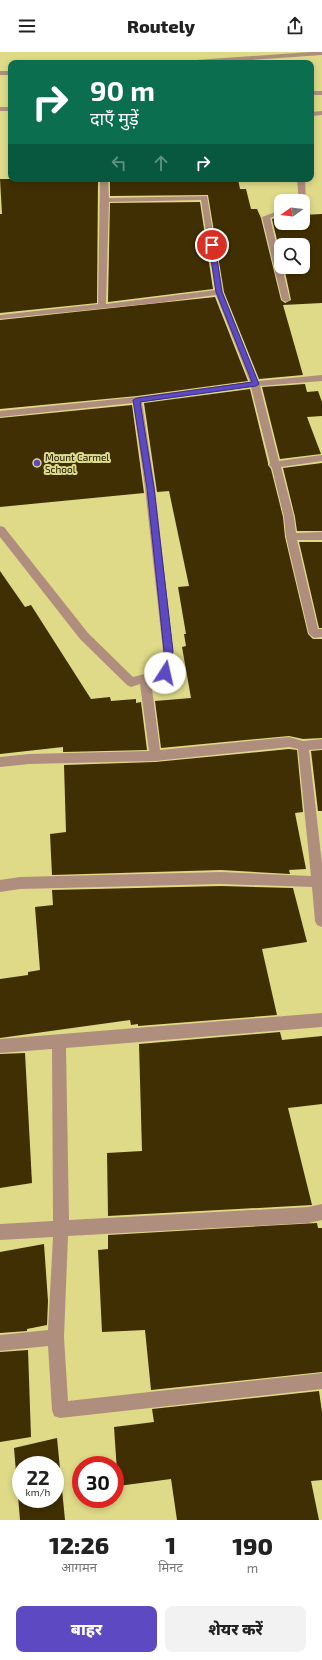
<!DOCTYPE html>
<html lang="hi">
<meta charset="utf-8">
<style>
:root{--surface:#fff;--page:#f2f2f2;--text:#222;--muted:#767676;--accent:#5d49c1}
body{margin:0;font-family:"Exo 2","Noto Sans Devanagari",sans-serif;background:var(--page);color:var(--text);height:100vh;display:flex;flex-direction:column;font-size:15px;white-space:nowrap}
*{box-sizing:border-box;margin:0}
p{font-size:13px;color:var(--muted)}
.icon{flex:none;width:22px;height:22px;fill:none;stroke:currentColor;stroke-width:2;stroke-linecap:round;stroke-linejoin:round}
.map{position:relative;height:1468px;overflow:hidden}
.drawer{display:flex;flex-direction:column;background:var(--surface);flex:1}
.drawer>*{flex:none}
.hud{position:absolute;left:8px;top:8px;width:306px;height:122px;border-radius:8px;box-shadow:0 2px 6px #0003;background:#0b6e4f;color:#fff;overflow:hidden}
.needle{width:26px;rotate:256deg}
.tools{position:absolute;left:274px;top:142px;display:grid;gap:8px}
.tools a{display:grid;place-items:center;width:36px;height:36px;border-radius:8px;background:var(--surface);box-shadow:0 2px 6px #0003;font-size:20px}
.speed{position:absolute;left:12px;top:1404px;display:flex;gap:8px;font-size:20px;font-weight:700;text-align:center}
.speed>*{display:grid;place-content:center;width:52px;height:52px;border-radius:50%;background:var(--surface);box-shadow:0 2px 6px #0003;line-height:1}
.speed small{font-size:10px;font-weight:400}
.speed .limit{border:6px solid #d22;background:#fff;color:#111}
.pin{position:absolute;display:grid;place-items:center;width:34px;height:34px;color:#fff;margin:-17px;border:2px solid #fff;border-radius:50%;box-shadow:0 1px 4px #0007}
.me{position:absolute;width:44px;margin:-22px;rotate:10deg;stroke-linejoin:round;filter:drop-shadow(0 0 3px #0008)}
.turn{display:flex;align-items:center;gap:14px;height:84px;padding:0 16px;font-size:18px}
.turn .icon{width:52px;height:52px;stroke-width:2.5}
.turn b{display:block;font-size:28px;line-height:34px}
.lanes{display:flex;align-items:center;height:38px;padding:0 16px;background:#0003;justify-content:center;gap:20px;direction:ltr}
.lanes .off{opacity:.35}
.eta{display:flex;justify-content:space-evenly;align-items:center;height:68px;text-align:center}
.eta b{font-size:24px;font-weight:800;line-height:28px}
.action{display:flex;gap:8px;margin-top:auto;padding:8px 16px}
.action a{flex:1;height:46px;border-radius:8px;background:var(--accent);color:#fff;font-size:16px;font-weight:800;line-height:46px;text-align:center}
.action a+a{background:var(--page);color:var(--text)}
header{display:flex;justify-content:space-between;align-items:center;height:52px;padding:0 16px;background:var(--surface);font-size:18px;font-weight:800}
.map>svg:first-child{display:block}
</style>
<header><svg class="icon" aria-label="menu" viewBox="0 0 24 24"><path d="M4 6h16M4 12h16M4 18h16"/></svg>Routely<svg class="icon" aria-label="share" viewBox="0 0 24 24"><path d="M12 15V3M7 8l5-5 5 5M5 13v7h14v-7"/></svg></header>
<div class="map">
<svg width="322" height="1468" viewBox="0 0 322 1468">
<rect width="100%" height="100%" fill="#dfda88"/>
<g fill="#402f03" fill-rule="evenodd">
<polygon points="0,127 44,127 44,129 98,127 97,251 0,261 0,162 2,162"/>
<polygon points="110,127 238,127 240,137 246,137 251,157 257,157 261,166 281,248 285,251 291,248 284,215 303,215 303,193 281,193 281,205 272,167 281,165 281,171 303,171 303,163 322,162 322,251 283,253 303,323 259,327 224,240 208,143 110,144"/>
<polygon points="200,150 213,237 108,250 110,151"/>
<polygon points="215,245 248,329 137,344 0,357 0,268"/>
<polygon points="305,332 307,340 318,339 322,350 322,364 307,365 321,402 280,407 262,335"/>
<polygon points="250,337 268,411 268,413 271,417 283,465 285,485 308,582 313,587 322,587 322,686 303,687 289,684 161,696 155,649 191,646 182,595 186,594 184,582 186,582 178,535 189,534 169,439 157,440 144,351"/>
<polygon points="132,353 144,441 0,455 0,366"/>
<polygon points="322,411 322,479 297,479 295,465 283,416"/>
<polygon points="299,490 322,490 322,576 319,576"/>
<polygon points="0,519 25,555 31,553 91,647 110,645 111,649 136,647 136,651 141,650 147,698 63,700 63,695 0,702"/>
<polygon points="289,697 297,698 303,760 295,761 306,817 289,818 290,822 221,818 52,823 50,782 66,780 64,713 155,710"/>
<polygon points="322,698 322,759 318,759 311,699"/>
<polygon points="221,834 293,836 307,890 262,897 277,963 138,974 138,972 131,973 130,968 0,986 0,927 28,923 28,920 40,918 35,855 53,853 52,838"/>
<polygon points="280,980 282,988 322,984 322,1052 288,1056 312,1153 108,1164 107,1101 142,1099 139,992"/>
<polygon points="25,1001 32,1131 0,1136 0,1002"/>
<polygon points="317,1171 318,1176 322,1176 322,1320 151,1338 145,1278 102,1280 98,1198 108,1197 108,1183"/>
<polygon points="44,1192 48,1249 47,1273 27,1277 27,1279 0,1281 0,1200"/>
<polygon points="28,1298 31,1385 0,1390 0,1300"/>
<polygon points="319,1339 322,1360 322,1428 311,1429 319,1468 177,1468 171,1427 118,1434 114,1375 154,1370 152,1357"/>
<path d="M57 1386 65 1468H20L14 1396ZM21 1413H55V1447H21Z"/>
</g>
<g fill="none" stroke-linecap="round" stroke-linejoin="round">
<g fill="#b08e7e" fill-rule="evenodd">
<polygon points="310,0 322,0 322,3 208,11 179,11 182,9"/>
<rect x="0" y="19" width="11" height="4"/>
<rect x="311" y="39" width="11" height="4"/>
<rect x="0" y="55" width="11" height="4"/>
<polygon points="322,59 322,63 311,64 311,60"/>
<path d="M100 127H108L109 146 207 144 223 240 258 329 322 323V329L260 334 279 409 322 403V409L281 415 294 465 296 481 322 480V488H297L318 577H322V585L314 586 309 582 286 485 284 465 272 416 269 413 270 411 251 335 142 350 155 436 173 599 169 624 151 629 160 698 289 685 303 689 322 687V697L309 698 322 811V875L317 873 315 869 312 835 221 832 20 837 0 840V828L20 825 221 820 311 824 298 697 289 695 155 709 29 712 0 715V705L29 702 149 699 140 632 131 635 127 633 80 587 0 485V474L4 475 88 581 133 625 160 618 163 599 145 436 133 351 0 365V359L137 345 250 330 216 243 156 251 0 267V263L98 252ZM201 148 215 238 106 252 109 150Z"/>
<polygon points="297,127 305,127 306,151 299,149"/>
<polygon points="281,158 281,162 270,166 290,248 286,250 282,248 262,165"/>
<polygon points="322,961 322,975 66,996 69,1168 308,1155 322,1152 322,1168 308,1171 68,1184 64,1285 68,1349 322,1321 322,1337 60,1366 54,1364 52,1358 48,1294 0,1299 0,1283 48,1278 53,1185 0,1188 0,1172 53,1169 52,997 0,1001 0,987"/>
</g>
</g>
<polygon fill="#5d49c1" stroke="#3c2f7d" points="212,191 215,193 222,240 259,332 256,334 140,350 154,436 173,599 169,621 165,624 160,621 164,599 147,436 133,348 137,346 252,330 216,240 209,193"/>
<circle fill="#5d49c1" stroke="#dfda88" stroke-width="1.5" cx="37" cy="411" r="4"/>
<g text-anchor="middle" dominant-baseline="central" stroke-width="4" stroke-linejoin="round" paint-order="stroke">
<g font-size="10" fill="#121000" stroke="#dfda88" text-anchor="start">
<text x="45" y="405">Mount Carmel<tspan x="45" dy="12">School</tspan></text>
</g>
</g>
</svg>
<div class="tools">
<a><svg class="needle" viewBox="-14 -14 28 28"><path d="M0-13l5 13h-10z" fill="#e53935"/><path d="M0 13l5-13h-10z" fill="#767676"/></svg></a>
<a><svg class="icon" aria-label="search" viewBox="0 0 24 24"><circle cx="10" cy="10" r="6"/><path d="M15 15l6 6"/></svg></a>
</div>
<div class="speed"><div>22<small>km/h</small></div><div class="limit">30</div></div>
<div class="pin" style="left:212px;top:193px;background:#d93025"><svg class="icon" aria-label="arrive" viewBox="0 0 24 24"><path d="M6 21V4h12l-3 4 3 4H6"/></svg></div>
<svg class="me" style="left:165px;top:621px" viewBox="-20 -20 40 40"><circle r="19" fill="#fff"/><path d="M0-13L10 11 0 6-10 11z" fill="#5d49c1"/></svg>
<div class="hud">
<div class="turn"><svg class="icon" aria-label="right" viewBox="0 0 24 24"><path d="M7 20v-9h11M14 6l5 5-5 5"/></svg><div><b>90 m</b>दाएँ मुड़ें</div></div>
<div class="lanes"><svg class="icon off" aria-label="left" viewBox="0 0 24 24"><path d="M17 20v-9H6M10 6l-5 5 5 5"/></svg><svg class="icon off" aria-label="ahead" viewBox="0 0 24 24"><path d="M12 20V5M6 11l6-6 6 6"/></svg><svg class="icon" aria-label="right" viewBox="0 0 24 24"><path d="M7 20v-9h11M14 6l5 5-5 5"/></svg></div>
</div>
</div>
<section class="drawer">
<div class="eta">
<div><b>12:26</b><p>आगमन</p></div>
<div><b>1</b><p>मिनट</p></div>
<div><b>190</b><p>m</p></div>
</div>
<div class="action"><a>बाहर</a><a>शेयर करें</a></div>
</section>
